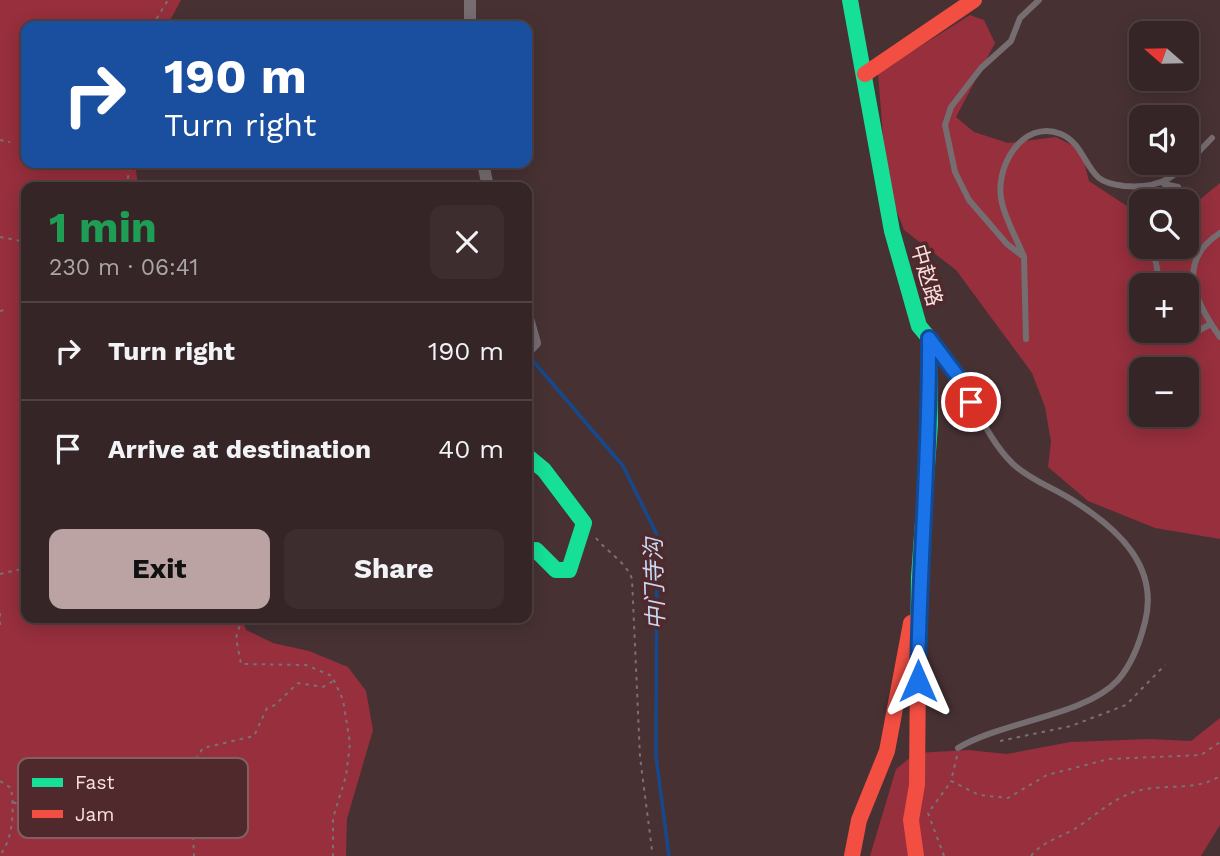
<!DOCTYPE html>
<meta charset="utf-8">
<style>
:root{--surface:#352526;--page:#3d2d2e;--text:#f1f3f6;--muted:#aaa5a7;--line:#4f4243;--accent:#bba3a3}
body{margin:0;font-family:"Work Sans","Noto Sans SC",sans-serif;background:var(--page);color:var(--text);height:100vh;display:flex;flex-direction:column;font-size:26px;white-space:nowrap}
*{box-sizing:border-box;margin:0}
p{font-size:23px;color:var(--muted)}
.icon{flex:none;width:38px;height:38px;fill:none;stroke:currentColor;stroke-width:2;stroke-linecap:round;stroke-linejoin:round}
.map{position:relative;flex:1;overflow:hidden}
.sheet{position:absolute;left:21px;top:182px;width:511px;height:441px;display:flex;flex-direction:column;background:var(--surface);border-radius:14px;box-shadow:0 4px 18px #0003,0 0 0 2px var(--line)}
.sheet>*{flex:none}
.guide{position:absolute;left:21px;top:21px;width:511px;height:147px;border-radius:14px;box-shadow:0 4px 18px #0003,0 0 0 2px var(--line);background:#1a4fa0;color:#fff;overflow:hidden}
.needle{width:46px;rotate:290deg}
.buttons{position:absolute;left:1129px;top:21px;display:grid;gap:14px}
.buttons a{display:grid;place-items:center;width:70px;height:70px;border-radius:14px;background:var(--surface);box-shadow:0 4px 18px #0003,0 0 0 2px var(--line);font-size:35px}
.pin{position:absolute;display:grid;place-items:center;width:60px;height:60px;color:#fff;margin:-30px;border:4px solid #fff;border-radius:50%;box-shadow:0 2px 7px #0007}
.me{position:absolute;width:77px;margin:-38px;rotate:0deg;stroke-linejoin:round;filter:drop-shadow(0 0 5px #0008)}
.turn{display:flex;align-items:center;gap:24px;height:147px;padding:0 28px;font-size:32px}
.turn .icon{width:91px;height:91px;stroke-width:2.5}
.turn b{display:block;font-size:49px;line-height:60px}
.round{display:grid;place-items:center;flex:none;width:74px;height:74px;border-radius:14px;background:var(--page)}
.headline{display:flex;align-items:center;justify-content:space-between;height:119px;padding:0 28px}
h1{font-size:42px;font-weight:700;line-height:52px;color:#1e9e55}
.button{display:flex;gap:14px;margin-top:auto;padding:14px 28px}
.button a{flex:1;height:80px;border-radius:14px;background:var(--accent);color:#111;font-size:28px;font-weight:700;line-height:80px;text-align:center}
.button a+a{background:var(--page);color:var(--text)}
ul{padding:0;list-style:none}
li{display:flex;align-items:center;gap:21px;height:98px;padding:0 28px;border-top:2px solid var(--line)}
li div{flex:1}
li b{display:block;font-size:26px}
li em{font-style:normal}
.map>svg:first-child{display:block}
</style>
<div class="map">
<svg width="1220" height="856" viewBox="0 0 1220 856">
<rect width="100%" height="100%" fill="#473133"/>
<g fill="#972f3d" fill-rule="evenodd">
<polygon points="0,0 181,0 167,26 26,26 26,163 139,163 136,170 138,187 26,187 26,618 242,618 246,630 273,643 309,651 348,667 366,691 373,730 347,819 346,856 0,856"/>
<path d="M970 15 984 20 995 43 956 117 974 132 1008 143 1056 137 1081 150 1089 181 1133 210 1141 212V247H1186L1187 210 1220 183V539L1155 528 1088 501 1048 467 1051 442 1045 407 1032 373 956 270 904 230 887 186 878 73ZM1141 285H1186V331H1141ZM1141 369H1186V415H1141Z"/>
<polygon points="1220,718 1220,825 1201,856 870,856 896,769 916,753 968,750 1007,754 1070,742 1149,739 1191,741"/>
</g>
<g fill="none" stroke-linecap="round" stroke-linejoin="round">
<polyline stroke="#16498b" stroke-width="3.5" points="527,354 623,466 657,535 656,756 669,856"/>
<g stroke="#797174" stroke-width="2" stroke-dasharray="3.5 5" stroke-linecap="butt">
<polyline points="152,26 168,0"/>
<polyline points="0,140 10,142"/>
<polyline points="126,187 131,163"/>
<polyline points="0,237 26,242"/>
<polyline points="0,311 8,309"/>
<path d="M596 538C606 551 627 563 632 579L640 757 652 850"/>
<polyline points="0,574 26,568"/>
<polyline points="0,613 0,628"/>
<polyline points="242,618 236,638 241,664 306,665 332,676 343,700 350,743 346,776 333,818 333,856"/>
<polyline points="1000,741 1071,726 1126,705 1165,665"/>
<polyline points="957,756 951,781 979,795 1008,798 1047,775 1109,759 1201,755 1220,742"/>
<polyline points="181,766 193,763 203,748 254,736 267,708 275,705 298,683 323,687 333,681"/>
<path d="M0 781 11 788C14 809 14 837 0 855"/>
<path d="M13 802C40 814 47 819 70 798L74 807 83 799H93L107 811 109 784 122 787 131 772 136 784 156 765 178 759 191 795 194 856"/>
<polyline points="944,856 928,813 950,783"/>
<path d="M1031 856C1043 841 1060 838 1076 828 1098 814 1115 796 1141 790 1167 784 1197 791 1220 776"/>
</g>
<g stroke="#766d71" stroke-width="6">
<path d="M1039 0 1020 18 1011 41 981 68 951 107 945 125 955 172 969 200 1007 244 1024 257C1017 239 1006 221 1002 203 993 169 1022 118 1061 134 1082 143 1085 167 1099 178 1105 183 1116 185 1124 186 1171 190 1181 169 1212 138"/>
<polyline points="1164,184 1178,187 1173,201"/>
<path d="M1220 233C1175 262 1195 302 1220 337"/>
<polyline points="1153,247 1160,285"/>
<polyline points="1024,257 1026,339"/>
<polyline points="1176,331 1180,335 1192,334 1211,324"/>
<path d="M934 345C943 356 952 367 960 379 977 408 989 441 1013 464 1033 482 1055 488 1077 503 1119 530 1159 567 1145 622 1140 642 1132 664 1118 680 1085 716 1003 721 958 748"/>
</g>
<g stroke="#766d71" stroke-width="12">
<polyline points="470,0 470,26"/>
<polyline points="483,163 488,187"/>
<polyline points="527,315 535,343 527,351"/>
</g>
<g stroke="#16e098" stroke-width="16">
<polyline points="850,0 892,231 919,326 929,338 930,424 919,577 918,662"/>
<polyline points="527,456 544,470 584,523 569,570 556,570 536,550"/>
</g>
<g stroke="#f24e42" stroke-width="16">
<polyline points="865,74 974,0"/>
<polyline points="852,856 859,820 887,751 911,623"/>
<polyline points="916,856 911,820 917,785 918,662"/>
</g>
</g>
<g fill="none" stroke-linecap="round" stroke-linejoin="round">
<g stroke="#114b97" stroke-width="18">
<path id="route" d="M918 681C919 566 930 453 929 338L959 378 971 402"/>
</g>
<use href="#route" stroke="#1a73e8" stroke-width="12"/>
</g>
<g text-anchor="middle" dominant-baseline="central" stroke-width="7" stroke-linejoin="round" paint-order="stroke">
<g font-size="21" fill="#fae0e0" stroke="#4f292b">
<text transform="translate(927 275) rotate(74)">中赵路</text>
</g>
<g font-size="23" font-style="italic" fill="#c7d9f2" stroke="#4f292b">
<text transform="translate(655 584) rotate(-92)">中门寺沟</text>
</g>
</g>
<rect x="18" y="758" width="230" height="80" rx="10" fill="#4f292b" stroke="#826061" stroke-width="2"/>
<rect x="32" y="778" width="31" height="9" fill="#16e098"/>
<rect x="32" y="810" width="31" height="8" fill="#f24e42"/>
<g font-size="19" fill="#fae0e0">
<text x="75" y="789">Fast</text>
<text x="75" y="821">Jam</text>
</g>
</svg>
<div class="buttons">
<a><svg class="needle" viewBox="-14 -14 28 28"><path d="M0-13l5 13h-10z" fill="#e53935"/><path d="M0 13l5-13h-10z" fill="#aaa5a7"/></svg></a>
<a><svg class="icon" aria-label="sound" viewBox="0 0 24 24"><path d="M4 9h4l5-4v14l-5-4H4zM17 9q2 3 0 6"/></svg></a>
<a><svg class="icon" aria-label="search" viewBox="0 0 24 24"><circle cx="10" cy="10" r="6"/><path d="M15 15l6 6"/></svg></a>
<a>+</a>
<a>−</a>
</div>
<div class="pin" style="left:971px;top:402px;background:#d93025"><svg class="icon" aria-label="arrive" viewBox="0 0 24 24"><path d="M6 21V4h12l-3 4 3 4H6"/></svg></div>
<svg class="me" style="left:918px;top:681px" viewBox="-20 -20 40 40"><path d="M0-17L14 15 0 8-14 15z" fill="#1a73e8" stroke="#fff" stroke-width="4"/></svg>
<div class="guide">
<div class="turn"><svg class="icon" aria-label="right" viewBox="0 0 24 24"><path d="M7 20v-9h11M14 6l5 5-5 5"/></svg><div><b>190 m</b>Turn right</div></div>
</div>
<section class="sheet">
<div class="headline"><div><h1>1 min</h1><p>230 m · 06:41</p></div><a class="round"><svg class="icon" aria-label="close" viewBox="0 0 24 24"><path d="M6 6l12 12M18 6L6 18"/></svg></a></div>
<ul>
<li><svg class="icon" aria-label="right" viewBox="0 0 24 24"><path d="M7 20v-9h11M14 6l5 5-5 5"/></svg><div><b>Turn right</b></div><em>190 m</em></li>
<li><svg class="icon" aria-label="arrive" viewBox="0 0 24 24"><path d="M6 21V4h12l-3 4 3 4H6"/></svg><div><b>Arrive at destination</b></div><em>40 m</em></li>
</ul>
<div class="button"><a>Exit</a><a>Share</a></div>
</section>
</div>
